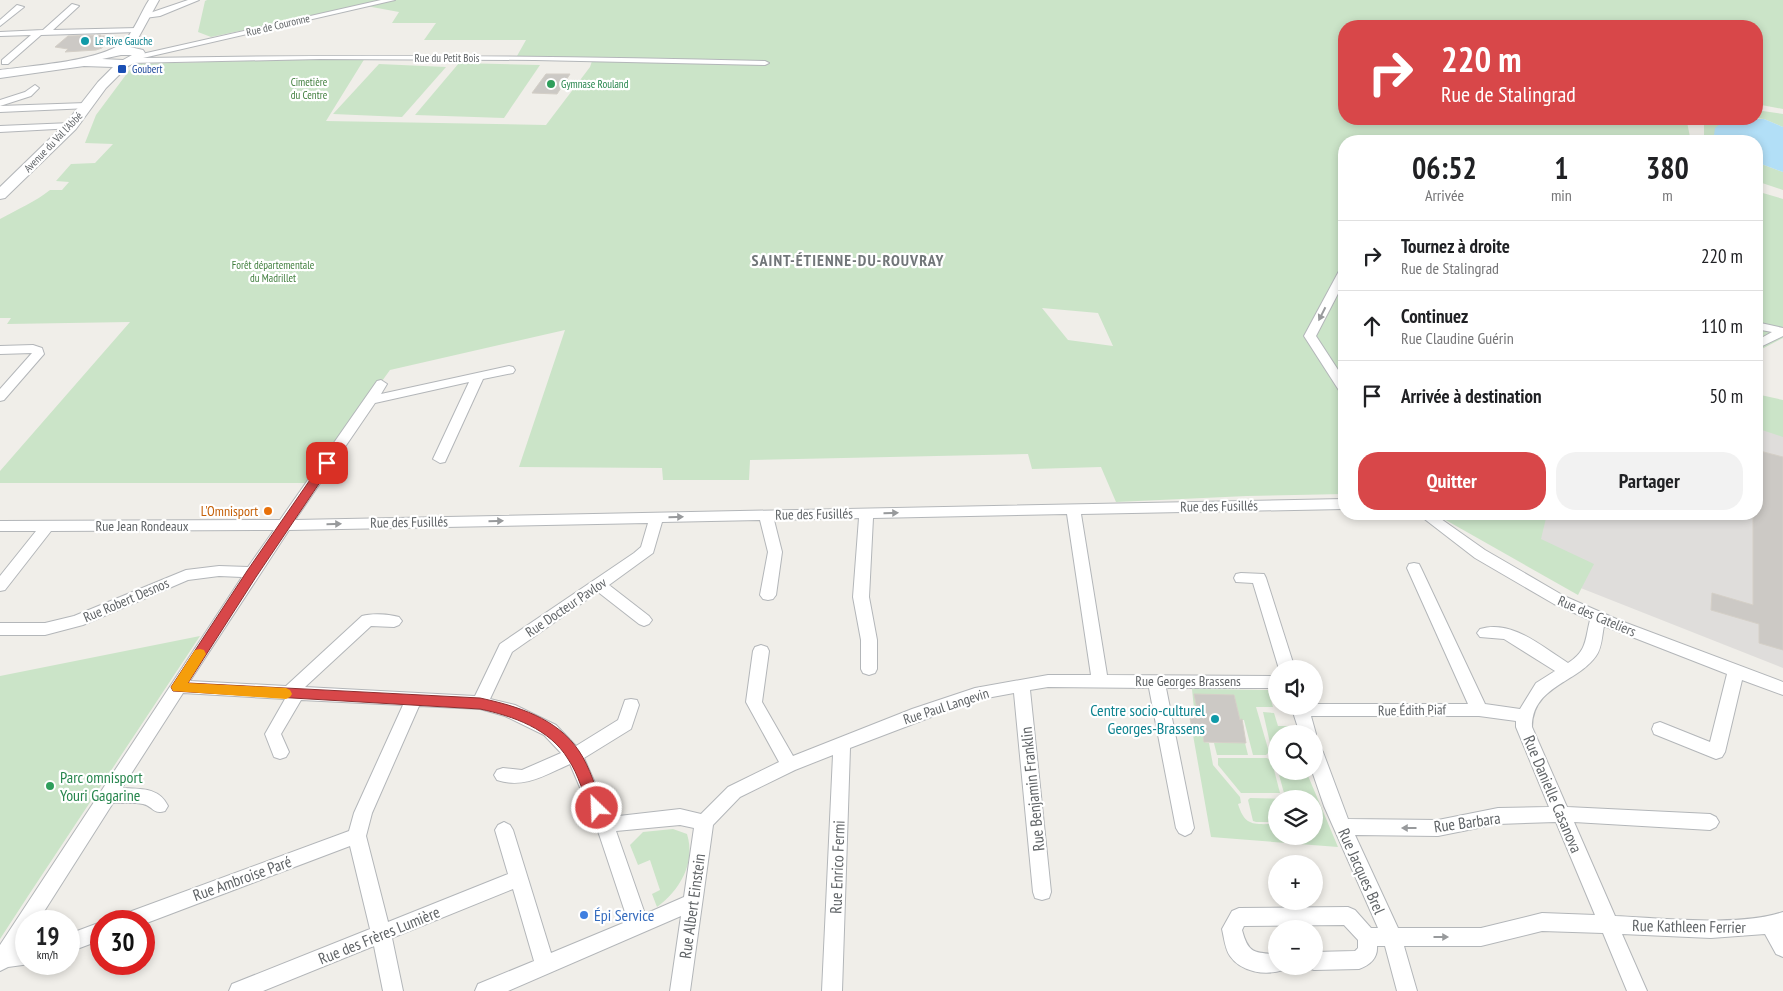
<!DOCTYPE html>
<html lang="fr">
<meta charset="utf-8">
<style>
:root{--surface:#fff;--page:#f2f2f2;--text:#202124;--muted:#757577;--line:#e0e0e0;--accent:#d84749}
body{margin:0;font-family:"PT Sans Narrow",sans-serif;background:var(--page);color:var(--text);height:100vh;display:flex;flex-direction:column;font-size:19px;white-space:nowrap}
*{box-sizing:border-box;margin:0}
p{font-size:16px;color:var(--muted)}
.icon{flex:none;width:28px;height:28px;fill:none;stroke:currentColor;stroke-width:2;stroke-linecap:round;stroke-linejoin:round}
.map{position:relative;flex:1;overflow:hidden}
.details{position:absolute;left:1338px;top:135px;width:425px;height:385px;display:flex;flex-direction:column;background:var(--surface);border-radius:20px;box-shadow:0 2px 8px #0003}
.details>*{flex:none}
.guide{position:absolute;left:1338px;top:20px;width:425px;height:105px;border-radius:20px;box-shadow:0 2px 8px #0003;background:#d84749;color:#fff;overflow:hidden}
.tools{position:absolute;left:1268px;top:660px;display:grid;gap:10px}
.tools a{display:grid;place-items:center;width:55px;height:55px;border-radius:50%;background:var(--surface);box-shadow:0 2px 8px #0003;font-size:25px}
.speed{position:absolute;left:15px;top:910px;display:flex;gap:10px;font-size:25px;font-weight:700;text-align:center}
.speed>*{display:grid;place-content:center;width:65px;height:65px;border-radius:50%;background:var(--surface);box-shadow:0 2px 8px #0003;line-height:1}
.speed small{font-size:12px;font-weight:400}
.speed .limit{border:8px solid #d22;background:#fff;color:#111}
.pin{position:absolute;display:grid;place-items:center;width:42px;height:42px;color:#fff;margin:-21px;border-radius:10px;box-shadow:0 2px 8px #0006}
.me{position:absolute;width:55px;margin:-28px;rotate:336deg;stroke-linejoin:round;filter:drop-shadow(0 0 4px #0008)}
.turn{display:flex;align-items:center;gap:18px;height:105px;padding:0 20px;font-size:22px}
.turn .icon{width:65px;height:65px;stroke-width:2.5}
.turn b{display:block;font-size:35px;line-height:42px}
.eta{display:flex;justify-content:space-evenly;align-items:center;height:85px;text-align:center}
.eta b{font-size:30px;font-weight:700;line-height:35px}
.action{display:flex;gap:10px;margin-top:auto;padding:10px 20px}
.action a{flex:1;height:58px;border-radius:20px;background:var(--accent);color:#fff;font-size:20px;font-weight:700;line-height:58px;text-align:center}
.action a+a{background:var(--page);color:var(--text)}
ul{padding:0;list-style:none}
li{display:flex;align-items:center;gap:15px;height:70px;padding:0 20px;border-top:1px solid var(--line)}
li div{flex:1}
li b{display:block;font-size:19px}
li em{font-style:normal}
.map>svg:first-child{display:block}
</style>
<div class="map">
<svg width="1783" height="991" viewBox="0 0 1783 991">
<rect width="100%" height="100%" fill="#f0eee9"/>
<polygon fill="#dfdddb" points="1756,425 1783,433 1783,668 1568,583 1535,539 1541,514 1756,514"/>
<g fill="#cbe4c8" fill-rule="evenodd">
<path d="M207 0H1783V109L1756 104V26H1344V119H1686L1689 120 1687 122 1690 137 1693 141H1344V494L1247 496 1116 502 1101 467 1032 469 1028 454 750 460 749 480H663L662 468 519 467 565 330 390 370 308 483H0V471L130 322 7 324 11 318H0V219C18 209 35 202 50 190H62L69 182 56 181 71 164 95 163 113 144 85 143 96 115 134 64 365 58 326 121 546 125 590 67 593 58 517 56 526 40H424L436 23H392L399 12 361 5 211 37 198 32 205 1ZM1042 308 1098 313 1113 346 1068 340Z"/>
<polygon points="459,63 540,65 504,118 415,115"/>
<polygon points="379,64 446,67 402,117 333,114"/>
<polygon points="1756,110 1783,114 1783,127 1764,119 1756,118"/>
<polygon points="1709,119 1740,119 1723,122 1714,135 1718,141 1704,141 1704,124"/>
<polygon points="1756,162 1783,172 1783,190 1756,181"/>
<polygon points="1756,191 1783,199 1783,338 1756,352"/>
<polygon points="1756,394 1783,400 1783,437 1756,428"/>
<polygon points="1435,514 1547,514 1541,539 1594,564 1578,595"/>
<polygon points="200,636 28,896 0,939 0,676"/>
<polygon points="1192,689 1268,690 1273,707 1256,707 1269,752 1266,755 1253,755 1244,720 1240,720 1234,695 1195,694 1197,709 1194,709"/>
<polygon points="1263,712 1274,713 1278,726 1293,726 1295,734 1276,734 1276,743 1270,743"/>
<path d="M1193 735H1203L1204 742 1209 743 1213 765 1240 797 1241 803 1238 804C1245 827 1254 824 1276 824V836H1314V799H1297L1292 793H1284L1278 771H1306L1338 847 1211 837Z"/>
<polygon points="1214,743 1245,743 1248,755 1217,755"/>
<polygon points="1218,758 1267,758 1272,762 1280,793 1241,793 1218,765"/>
<polygon points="1250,798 1289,799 1290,799 1276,799 1276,822 1256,822 1253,821 1248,800"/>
<path d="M673 829 687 834C696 863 680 890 657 907L652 894 660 890 650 860 638 865 630 845 643 832Z"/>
</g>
<polygon fill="#b2dff7" points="1736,119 1764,119 1783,127 1783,172 1756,162 1756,141 1718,141 1714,135 1715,128 1723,122"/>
<g fill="#ccc9c5" stroke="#d4cfc7">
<polygon points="101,35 100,36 107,36 105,39 108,38 102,48 96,50 65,52 68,49 55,47 68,36"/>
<polygon points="546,74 570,74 557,94 532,93"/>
<polygon points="1756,450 1783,457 1783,650 1759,643 1759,624 1711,610 1712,593 1753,605 1753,514 1756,514"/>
<polygon points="1194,694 1234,695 1240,720 1242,719 1246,743 1204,742 1203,735 1193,735 1190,718 1199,718"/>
</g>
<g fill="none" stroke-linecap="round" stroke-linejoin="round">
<g stroke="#b3b6b9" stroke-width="2">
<g id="street">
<polygon points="188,0 199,0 160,16 145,18 141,16"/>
<path d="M381 0H395L143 58C350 54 557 56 765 61L769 63 765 65 535 60 320 59 129 63 125 61 129 59 141 58 138 56 142 54Z"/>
<polygon points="72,4 79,6 53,30 138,28 142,30 138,32 41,35 8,64 2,64 2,60 31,35 0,36 0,32 43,30"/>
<polygon points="17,5 24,7 0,26 0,20"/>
<polygon points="35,85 39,88 31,96 0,106 0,100 25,92"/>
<polygon points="86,103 90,106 89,108 0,112 0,106"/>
<polygon points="71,123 76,126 74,128 0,132 0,126"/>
<polygon points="1344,268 1344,282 1316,336 1344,379 1344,393 1340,392 1304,336 1339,271"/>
<polygon points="1756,322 1783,328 1783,336 1756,349 1756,341 1772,332 1756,329"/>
<polygon points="33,345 42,348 44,354 4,400 0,401 0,389 32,353 0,354 0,346"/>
<path d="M509 366 513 367 515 370 513 373 483 379 445 462 440 463 433 459 469 382 375 403 295 520 1344 499V509L1081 514 1107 675 1276 676V688H1166L1194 828 1191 833 1185 836 1179 833 1176 828 1149 688 1048 687 1030 690 1051 892 1049 898 1042 900 1035 898 1033 892 1014 693 976 700 850 748 842 991H822L833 755 795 770 740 797 713 825 690 991H670L681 916 508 991H475L478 984 534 961 513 889 392 938 403 991H383L374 946 263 991H229L232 984 370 929 350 846 144 924V921H119L121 915 349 831 354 813 403 705 301 700 281 734 289 752 286 757 280 759 274 757 265 734 285 699 183 693 122 788C140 789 159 787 168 806L165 811C153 815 153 806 143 804 134 802 122 803 113 803L38 921H26V938L21 947H26V964H30L8 967 0 971V945L242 577 219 576 188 580 83 625 45 635H0V623H45L74 616 186 570 219 566 248 567 274 530 51 531 5 590 0 591V576L36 531H0V521L280 520 377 381 381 380 387 384 381 394ZM1067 514 1091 675H1048L975 688 912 709 793 756 762 702 769 651 767 647 761 645 755 647 753 651 746 702 779 762 728 787 701 814 680 809 610 817 584 758 631 729 639 705 637 700 631 699 625 700 618 720 576 746 556 725 515 705 490 699 512 652 598 592 639 624 644 626 649 624 652 620 649 616 609 585 653 553 662 522 760 520 768 552 760 595 763 599 768 600 773 599 776 595 782 552 774 520 859 518 853 597 861 640V669L863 673 869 675 875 673 877 669V640L869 597 873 518ZM648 523 641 547 634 553 500 644 475 696 305 687 371 626 394 627 399 625 402 621 399 617C389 614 372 613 362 616L286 686 190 681 289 530ZM419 706 480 709 505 716 544 735 561 753 522 770 503 768 497 770 494 775 497 780C524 789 545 775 570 764L596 825 628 921 551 953 513 830 510 825 504 822 498 825 495 830 508 874 388 922 366 836 372 813ZM680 825 694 828 684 897 645 914 616 831Z"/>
<path d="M1418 514H1434L1485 550 1564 596 1621 621 1783 682V695L1742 680 1725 752 1722 757 1716 759 1654 734 1652 729 1654 724 1660 722 1710 742 1727 674 1604 626C1602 635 1602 648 1596 656 1577 683 1532 686 1532 727L1567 807 1710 814 1716 817 1719 822 1716 827 1710 830 1574 822 1615 916C1664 918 1736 927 1783 912V957L1776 954 1765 934 1711 938 1622 934 1647 991H1627L1603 933 1542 931 1481 946H1404L1417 991H1397L1385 946H1377C1378 958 1370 965 1359 969L1314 970 1307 968 1314 966V952L1355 951 1358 948V940L1344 925 1244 926 1242 930C1248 953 1254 953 1276 954V966H1284L1283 970C1265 976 1241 972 1230 956 1225 949 1224 937 1222 929L1232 911 1239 908 1348 907 1355 910 1371 928H1378L1324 806 1312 771H1314V745L1320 747 1323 752 1348 819 1438 820 1498 808 1549 807 1516 727V721L1479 716H1311L1316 734 1314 739V734H1300L1291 706H1314V704H1468L1407 568 1409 564 1414 563 1419 564 1421 568 1485 704 1520 709 1536 683 1555 671 1504 639 1480 637 1477 633 1480 629C1512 619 1542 647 1568 663 1587 651 1585 640 1590 620L1554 604 1475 558ZM1556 822 1595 915 1542 913 1481 928H1398L1355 835 1438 836 1498 824Z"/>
<polygon points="1241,573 1264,574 1266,578 1295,669 1279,669 1253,583 1236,582 1234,578 1236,574"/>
<polygon points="101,922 101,940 69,952 69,934"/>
</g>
</g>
<g stroke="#b3b6b9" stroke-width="2">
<path id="secondary" d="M149 0H159L136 42 130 47 143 50 145 53 141 60 128 66 106 88 76 129 5 198 0 199V187L66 123 98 82 113 67 84 66 0 78V70C29 66 106 61 125 40 135 30 141 12 149 0ZM121 55H132L123 60 102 59Z"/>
</g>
<use href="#street" fill="#fff" fill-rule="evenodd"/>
<use href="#secondary" fill="#fff" fill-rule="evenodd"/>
</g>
<defs><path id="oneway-solid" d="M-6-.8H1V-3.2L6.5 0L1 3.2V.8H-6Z" transform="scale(1.25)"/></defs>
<g fill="#989a9c">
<use href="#oneway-solid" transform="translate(1322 314) rotate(117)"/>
<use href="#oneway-solid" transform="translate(891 513) rotate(-1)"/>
<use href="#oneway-solid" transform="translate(676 517) rotate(-1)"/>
<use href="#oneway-solid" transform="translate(496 521) rotate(-1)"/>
<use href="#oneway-solid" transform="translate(334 524) rotate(-1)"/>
<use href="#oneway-solid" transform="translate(1409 828) rotate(-180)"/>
<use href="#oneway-solid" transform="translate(1441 937)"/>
</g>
<path fill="#d84749" stroke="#8c2e2f" d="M327 459 333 463 256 577 188 683 480 698C517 706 557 718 579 751 590 767 596 790 604 808L602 812 597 814 592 812C583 795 579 775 568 759 550 729 513 716 480 709L173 691 171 687 173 684 247 571 323 461Z"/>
<polygon fill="#f59e0b" points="200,649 204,650 206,654 188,683 286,688 290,690 292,694 290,697 286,699 173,691 171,687 173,684 195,650"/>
<g fill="#0f9aa8" stroke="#fff" stroke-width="2">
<circle cx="85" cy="41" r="5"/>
<circle cx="1215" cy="719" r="5"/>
</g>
<rect fill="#1a4fb4" stroke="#fff" stroke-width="2" x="117" y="64" width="10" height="10" rx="2.5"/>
<g fill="#2e9e5b" stroke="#fff" stroke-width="2">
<circle cx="551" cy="84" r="5"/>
<circle cx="50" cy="786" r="5"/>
</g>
<circle fill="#e8710a" stroke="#fff" stroke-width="2" cx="268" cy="511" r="5"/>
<circle fill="#3f7fe0" stroke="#fff" stroke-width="2" cx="584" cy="915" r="5"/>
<g text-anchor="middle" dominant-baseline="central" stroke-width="4.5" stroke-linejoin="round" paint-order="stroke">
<g font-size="11" fill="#606467" stroke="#fff">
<text transform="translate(278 25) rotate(-13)">Rue de Couronne</text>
<text x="447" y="58">Rue du Petit Bois</text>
<text transform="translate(53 142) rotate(-46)">Avenue du Val l'Abbé</text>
</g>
<g font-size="11" fill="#0d838f" stroke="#fff" text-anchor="start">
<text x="95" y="41">Le Rive Gauche</text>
</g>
<g font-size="11" fill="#164399" stroke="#fff" text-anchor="start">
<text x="132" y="69">Goubert</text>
</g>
<g font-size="11" fill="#417f3e" stroke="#fff">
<text x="309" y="82">Cimetière<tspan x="309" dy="13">du Centre</tspan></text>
<text x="273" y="265">Forêt départementale<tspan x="273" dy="13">du Madrillet</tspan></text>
</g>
<g font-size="11" fill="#27864d" stroke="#fff" text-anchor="start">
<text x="561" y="84">Gymnase Rouland</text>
</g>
<g font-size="14" fill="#606467" stroke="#fff">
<text transform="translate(1219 506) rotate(-1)">Rue des Fusillés</text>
<text transform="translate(814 514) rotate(-1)">Rue des Fusillés</text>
<text transform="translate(409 522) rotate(-1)">Rue des Fusillés</text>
<text x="142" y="526">Rue Jean Rondeaux</text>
<text transform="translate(126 600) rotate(-23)">Rue Robert Desnos</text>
<text transform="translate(566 607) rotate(-34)">Rue Docteur Pavlov</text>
<text transform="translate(1597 616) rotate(23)">Rue des Cateliers</text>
<text x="1188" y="681">Rue Georges Brassens</text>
<text transform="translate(946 706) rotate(-18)">Rue Paul Langevin</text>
<text transform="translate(1412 710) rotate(-1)">Rue Édith Piaf</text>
</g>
<g font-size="14" fill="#c56008" stroke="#fff" text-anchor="end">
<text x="258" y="511">L'Omnisport</text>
</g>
<g font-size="16" font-weight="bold" letter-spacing="1" fill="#717679" stroke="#fff">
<text x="848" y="260">SAINT-ÉTIENNE-DU-ROUVRAY</text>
</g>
<g font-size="16" fill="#0d838f" stroke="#fff" text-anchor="end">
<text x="1205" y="710">Centre socio-culturel<tspan x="1205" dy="18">Georges-Brassens</tspan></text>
</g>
<g font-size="16" fill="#27864d" stroke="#fff" text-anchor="start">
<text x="60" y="777">Parc omnisport<tspan x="60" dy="18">Youri Gagarine</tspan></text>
</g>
<g font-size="16" fill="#606467" stroke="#fff">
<text transform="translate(1032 789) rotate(-96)">Rue Benjamin Franklin</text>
<text transform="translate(1553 794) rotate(67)">Rue Danielle Casanova</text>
<text transform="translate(1467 822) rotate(-8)">Rue Barbara</text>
<text transform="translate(837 867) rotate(-88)">Rue Enrico Fermi</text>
<text transform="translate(1362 871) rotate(66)">Rue Jacques Brel</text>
<text transform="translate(242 878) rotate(-20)">Rue Ambroise Paré</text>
<text transform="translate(692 906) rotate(-82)">Rue Albert Einstein</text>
<text transform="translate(1689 926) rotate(1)">Rue Kathleen Ferrier</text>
<text transform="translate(379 935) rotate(-22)">Rue des Frères Lumière</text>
</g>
<g font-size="16" fill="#366cbe" stroke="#fff" text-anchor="start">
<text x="594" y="915">Épi Service</text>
</g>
</g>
</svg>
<div class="tools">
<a><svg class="icon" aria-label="sound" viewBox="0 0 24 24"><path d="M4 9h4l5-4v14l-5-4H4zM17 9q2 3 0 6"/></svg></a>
<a><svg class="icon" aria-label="search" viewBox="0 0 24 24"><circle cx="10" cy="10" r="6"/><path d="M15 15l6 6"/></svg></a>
<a><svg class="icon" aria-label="layers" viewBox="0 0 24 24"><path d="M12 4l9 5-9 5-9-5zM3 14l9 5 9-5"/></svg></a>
<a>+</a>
<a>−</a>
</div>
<div class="speed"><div>19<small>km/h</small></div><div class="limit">30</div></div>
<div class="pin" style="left:327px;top:463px;background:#d93025"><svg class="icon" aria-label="arrive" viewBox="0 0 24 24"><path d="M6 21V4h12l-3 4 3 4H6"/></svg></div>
<svg class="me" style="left:597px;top:808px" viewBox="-20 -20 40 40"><circle r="17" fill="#d84749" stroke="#fff" stroke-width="3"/><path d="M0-11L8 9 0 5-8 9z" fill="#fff"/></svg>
<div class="guide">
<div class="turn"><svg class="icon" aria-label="right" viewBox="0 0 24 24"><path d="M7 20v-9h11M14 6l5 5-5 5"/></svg><div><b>220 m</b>Rue de Stalingrad</div></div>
</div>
<section class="details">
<div class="eta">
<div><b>06:52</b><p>Arrivée</p></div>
<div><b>1</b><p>min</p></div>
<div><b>380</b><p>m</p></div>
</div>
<ul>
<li><svg class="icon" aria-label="right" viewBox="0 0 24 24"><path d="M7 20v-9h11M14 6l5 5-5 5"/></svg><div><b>Tournez à droite</b><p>Rue de Stalingrad</p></div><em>220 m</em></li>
<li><svg class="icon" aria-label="ahead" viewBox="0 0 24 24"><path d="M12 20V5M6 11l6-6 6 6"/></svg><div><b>Continuez</b><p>Rue Claudine Guérin</p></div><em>110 m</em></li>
<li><svg class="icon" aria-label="arrive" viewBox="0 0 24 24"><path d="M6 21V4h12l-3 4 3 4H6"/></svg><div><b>Arrivée à destination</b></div><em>50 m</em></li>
</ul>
<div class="action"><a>Quitter</a><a>Partager</a></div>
</section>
</div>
